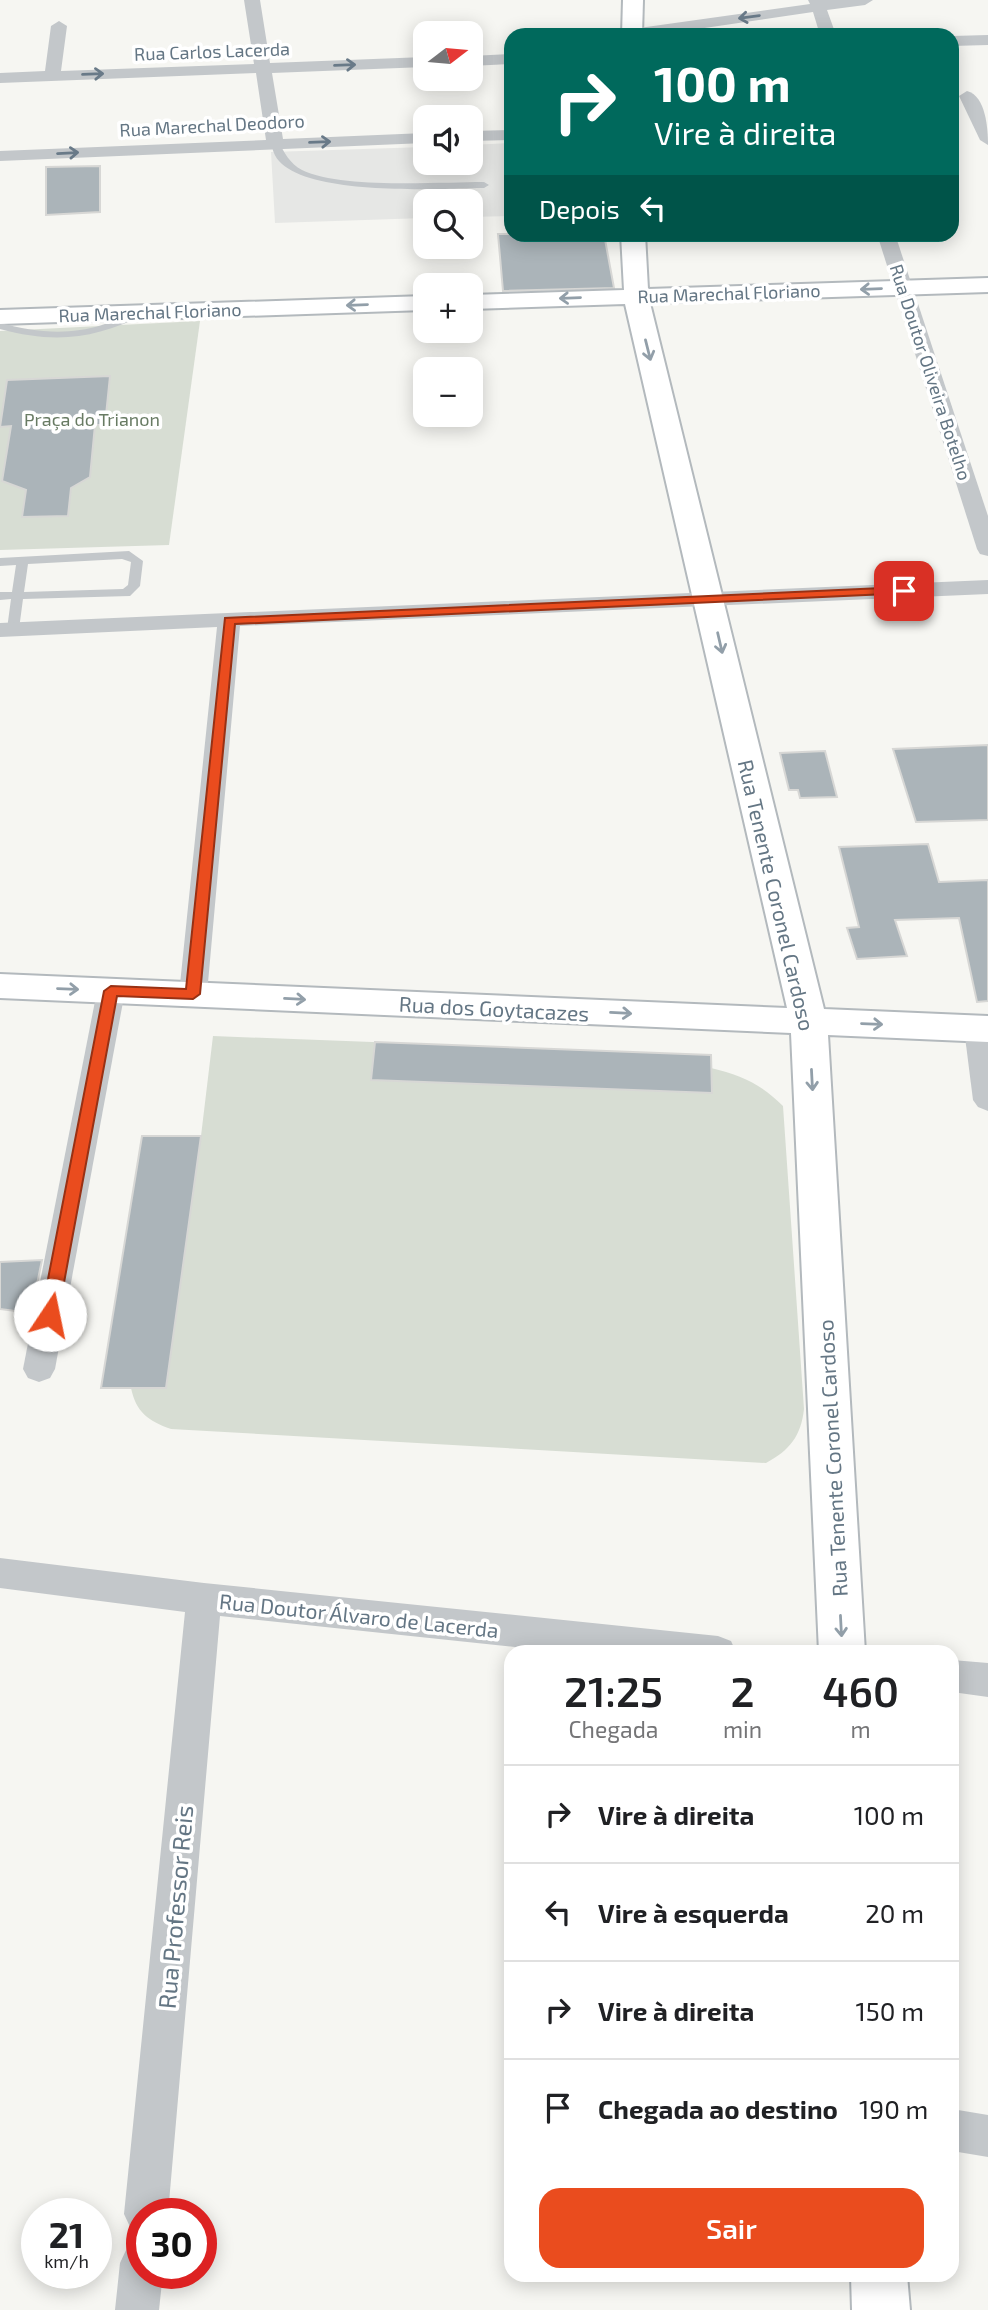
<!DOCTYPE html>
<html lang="pt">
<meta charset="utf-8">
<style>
:root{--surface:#fff;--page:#f6f6f6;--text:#202124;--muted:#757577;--line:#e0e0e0;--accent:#ea4c1e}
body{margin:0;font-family:"Exo 2",sans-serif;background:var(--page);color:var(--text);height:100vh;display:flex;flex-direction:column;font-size:26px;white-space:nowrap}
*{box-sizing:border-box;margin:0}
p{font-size:23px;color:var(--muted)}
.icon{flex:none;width:38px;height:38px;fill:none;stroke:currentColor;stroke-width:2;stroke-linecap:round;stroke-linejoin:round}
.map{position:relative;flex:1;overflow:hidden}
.sheet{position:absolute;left:504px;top:1645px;width:455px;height:637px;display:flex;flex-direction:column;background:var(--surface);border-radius:21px;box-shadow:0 4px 18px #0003}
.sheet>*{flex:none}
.top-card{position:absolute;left:504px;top:28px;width:455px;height:214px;border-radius:21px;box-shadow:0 4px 18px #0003;background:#00695c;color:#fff;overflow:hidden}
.needle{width:46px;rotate:74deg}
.fabs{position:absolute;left:413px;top:21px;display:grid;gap:14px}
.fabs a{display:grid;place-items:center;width:70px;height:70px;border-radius:14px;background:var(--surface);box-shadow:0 4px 18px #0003;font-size:35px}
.speed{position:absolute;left:21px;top:2198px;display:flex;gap:14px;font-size:35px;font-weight:700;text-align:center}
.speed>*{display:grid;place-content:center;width:91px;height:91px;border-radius:50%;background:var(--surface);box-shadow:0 4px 18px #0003;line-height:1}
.speed small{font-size:18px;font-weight:400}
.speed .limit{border:10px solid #d22;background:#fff;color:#111}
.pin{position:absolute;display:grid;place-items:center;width:60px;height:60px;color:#fff;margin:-30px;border-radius:14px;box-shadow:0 4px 10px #0006}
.me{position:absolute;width:77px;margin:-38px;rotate:11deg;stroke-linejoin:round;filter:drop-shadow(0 0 5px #0008)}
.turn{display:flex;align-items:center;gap:24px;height:147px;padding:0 35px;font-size:32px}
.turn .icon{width:91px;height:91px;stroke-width:2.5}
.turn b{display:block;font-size:49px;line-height:60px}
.then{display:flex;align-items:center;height:66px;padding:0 35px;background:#0003;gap:14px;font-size:26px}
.eta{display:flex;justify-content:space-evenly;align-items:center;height:119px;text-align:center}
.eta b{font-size:42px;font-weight:600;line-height:49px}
.button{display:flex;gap:14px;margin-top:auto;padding:14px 35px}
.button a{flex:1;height:80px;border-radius:21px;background:var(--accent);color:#fff;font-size:28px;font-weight:600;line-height:80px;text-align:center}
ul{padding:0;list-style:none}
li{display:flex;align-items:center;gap:21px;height:98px;padding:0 35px;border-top:2px solid var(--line)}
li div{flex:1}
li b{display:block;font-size:26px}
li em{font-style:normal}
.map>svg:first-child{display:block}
</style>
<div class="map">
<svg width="988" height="2310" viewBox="0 0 988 2310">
<rect width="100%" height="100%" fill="#f6f6f2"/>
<polygon fill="#e6e7e5" points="511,143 511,216 471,217 471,201 425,201 425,218 275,223 271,152 425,147 425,163 471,163 471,145"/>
<g fill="#d7ddd3">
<polygon points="200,321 169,545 0,550 0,331"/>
<path d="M213 1036 711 1055V1068C741 1075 761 1084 783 1106L804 1409C801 1436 790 1450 766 1463L171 1429C148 1421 136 1412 131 1388H101L142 1136H201Z"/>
</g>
<g fill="#abb4b9" stroke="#d7d7d5" stroke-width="2">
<polygon points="100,166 100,212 46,215 46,167"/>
<polygon points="498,234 604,234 614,288 503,291"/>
<polygon points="110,376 105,425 95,425 90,477 71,488 68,516 22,517 26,490 2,481 11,426 0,427 7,380"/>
<polygon points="988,745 988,820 916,822 893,749"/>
<polygon points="825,751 837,797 800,798 798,790 789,790 780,753"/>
<polygon points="928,844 939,882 988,880 988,1001 977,1002 959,918 895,920 907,956 857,959 847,928 859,927 839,847"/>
<polygon points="375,1042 711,1055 712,1093 371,1080"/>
<polygon points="142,1136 201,1136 166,1388 101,1388"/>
<polygon points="42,1260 31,1313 0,1309 0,1262"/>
</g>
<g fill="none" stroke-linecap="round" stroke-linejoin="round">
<g stroke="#b3b9bd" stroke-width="4">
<g id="secondary">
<polygon points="623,0 643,0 642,35 622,35"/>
<polygon points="621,234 645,234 648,289 988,278 988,292 650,303 824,1009 988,1016 988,1042 828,1035 865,1652 819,1652 791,1033 0,998 0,974 787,1008 625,304 471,309 471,295 624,290"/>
<polygon points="425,296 425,310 0,324 0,310"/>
<polygon points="851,2275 907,2275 910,2310 852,2310"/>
</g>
</g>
<g fill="#c3c7ca" fill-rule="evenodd">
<path d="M272 141H278C284 152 290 164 302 170 341 189 438 182 484 182L489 185 484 188C446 188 268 201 272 141Z"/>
<path d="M142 309 147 312 146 314C94 339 56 344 0 329V323C34 332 67 336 102 325 116 321 128 313 142 309Z"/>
<path d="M129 551 143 561 140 586 130 596 23 599 19 629 13 633 7 629 11 599 0 600V592H12L16 565 0 566V558ZM122 559 131 562 128 585 123 589 24 592 28 564Z"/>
</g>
<g fill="#c3c7ca" fill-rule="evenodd">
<polygon points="244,0 260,0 270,63 425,57 425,67 272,73 283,139 425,133 425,143 0,161 0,151 266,140 256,73 0,83 0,73 45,71 51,26 59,21 67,26 61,71 254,64"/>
<polygon points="808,0 873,0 865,5 827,10 836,35 820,35 813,12 657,35 624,34 632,29 810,4"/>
<polygon points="988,35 988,45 952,46 952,36"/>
<polygon points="511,54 511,64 471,66 471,56"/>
<path d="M967 91C986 96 988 129 988 145L980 140 959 96Z"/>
<polygon points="511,130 511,140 471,141 471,131"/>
<polygon points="877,234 895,234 988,516 988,556 980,554 977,549"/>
<polygon points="988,580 988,594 240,626 207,994 203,1001 193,1004 183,1001 179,994 217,627 0,637 0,623"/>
<polygon points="111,981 121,984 125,991 55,1369 50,1378 39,1382 28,1378 23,1369 97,991 101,984"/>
<polygon points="978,1019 988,1022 988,1111 978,1107 973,1100 964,1029 968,1022"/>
<polygon points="0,1558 204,1583 718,1636 731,1641 736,1652 563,1652 220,1616 168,2214 142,2214 142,2234 131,2229 124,2214 185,1612 0,1588"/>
<polygon points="952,1660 988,1663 988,1697 952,1692"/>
<polygon points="952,2109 988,2115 988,2157 952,2151"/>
<polygon points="142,2241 142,2273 163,2273 159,2310 115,2310 120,2263 127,2248"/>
</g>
<use href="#secondary" fill="#fff" fill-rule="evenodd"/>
</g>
<defs><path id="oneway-shaft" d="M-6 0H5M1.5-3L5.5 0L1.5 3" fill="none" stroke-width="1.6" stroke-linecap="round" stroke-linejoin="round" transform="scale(1.75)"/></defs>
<g stroke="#697a88">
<use href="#oneway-shaft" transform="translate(749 17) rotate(172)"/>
<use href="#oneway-shaft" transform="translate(345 65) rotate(-2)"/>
<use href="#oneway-shaft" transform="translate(93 74) rotate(-2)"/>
<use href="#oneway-shaft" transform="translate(320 142) rotate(-2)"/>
<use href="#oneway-shaft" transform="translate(68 153) rotate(-3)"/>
</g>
<g stroke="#929fa9">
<use href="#oneway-shaft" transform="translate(871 289) rotate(178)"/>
<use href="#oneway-shaft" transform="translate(570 298) rotate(178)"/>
<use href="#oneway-shaft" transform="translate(357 305) rotate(178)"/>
<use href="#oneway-shaft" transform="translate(648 350) rotate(76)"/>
<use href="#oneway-shaft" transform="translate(720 643) rotate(77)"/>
<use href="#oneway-shaft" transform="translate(68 989) rotate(2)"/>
<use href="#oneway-shaft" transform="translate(295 999) rotate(3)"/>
<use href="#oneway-shaft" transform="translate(621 1013) rotate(3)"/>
<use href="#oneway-shaft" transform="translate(872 1024) rotate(2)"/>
<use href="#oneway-shaft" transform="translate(812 1080) rotate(87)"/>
<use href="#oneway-shaft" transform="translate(841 1626) rotate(87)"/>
</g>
<polygon fill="#ea4c1e" stroke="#983114" stroke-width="2" points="904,587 910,591 909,593 235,624 200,994 193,999 117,996 58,1315 56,1320 44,1320 41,1315 104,991 111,986 186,989 225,618"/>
<g text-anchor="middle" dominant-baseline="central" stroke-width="7" stroke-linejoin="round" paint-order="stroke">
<g font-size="18" fill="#647684" stroke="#fff">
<text transform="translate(212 51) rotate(-2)">Rua Carlos Lacerda</text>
<text transform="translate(212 125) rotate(-3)">Rua Marechal Deodoro</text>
<text transform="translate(729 293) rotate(-2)">Rua Marechal Floriano</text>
<text transform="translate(150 312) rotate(-2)">Rua Marechal Floriano</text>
<text transform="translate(931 372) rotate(72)">Rua Doutor Oliveira Botelho</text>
</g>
<g font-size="18" fill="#687b63" stroke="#fff">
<text x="92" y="419">Praça do Trianon</text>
</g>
<g font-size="21" fill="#647684" stroke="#fff">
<text transform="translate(777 895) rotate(77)">Rua Tenente Coronel Cardoso</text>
<text transform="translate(494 1008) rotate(3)">Rua dos Goytacazes</text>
<text transform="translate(832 1458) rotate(-93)">Rua Tenente Coronel Cardoso</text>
<text transform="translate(359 1615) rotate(6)">Rua Doutor Álvaro de Lacerda</text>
</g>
<g font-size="24" fill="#647684" stroke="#fff">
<text transform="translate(175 1907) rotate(-85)">Rua Professor Reis</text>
</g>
</g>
</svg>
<div class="fabs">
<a><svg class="needle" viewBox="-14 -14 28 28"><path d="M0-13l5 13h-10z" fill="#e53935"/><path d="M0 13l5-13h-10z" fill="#757577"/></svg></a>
<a><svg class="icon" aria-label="sound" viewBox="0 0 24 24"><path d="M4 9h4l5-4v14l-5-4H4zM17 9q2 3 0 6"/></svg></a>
<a><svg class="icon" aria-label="search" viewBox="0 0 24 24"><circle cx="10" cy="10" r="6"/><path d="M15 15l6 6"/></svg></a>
<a>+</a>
<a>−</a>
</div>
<div class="speed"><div>21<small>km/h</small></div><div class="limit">30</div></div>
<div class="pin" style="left:904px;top:591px;background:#d93025"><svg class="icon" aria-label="arrive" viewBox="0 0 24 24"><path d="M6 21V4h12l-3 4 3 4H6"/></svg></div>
<svg class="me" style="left:50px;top:1315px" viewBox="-20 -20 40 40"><circle r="19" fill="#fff"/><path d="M0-13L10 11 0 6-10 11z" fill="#ea4c1e"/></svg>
<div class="top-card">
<div class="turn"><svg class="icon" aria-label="right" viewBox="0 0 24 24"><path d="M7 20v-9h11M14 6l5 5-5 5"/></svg><div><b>100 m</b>Vire à direita</div></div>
<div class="then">Depois<svg class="icon" aria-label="left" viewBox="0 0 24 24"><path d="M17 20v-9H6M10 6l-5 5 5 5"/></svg></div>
</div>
<section class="sheet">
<div class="eta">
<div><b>21:25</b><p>Chegada</p></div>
<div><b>2</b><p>min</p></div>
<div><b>460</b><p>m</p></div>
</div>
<ul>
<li><svg class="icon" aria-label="right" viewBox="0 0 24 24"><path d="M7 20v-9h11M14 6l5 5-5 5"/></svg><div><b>Vire à direita</b></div><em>100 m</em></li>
<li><svg class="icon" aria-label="left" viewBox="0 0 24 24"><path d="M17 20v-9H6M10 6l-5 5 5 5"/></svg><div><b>Vire à esquerda</b></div><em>20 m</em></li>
<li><svg class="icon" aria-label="right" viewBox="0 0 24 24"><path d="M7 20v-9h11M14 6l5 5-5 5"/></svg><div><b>Vire à direita</b></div><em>150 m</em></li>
<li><svg class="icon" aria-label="arrive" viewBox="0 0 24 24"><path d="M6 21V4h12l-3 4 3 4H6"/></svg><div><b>Chegada ao destino</b></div><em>190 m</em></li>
</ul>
<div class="button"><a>Sair</a></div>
</section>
</div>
